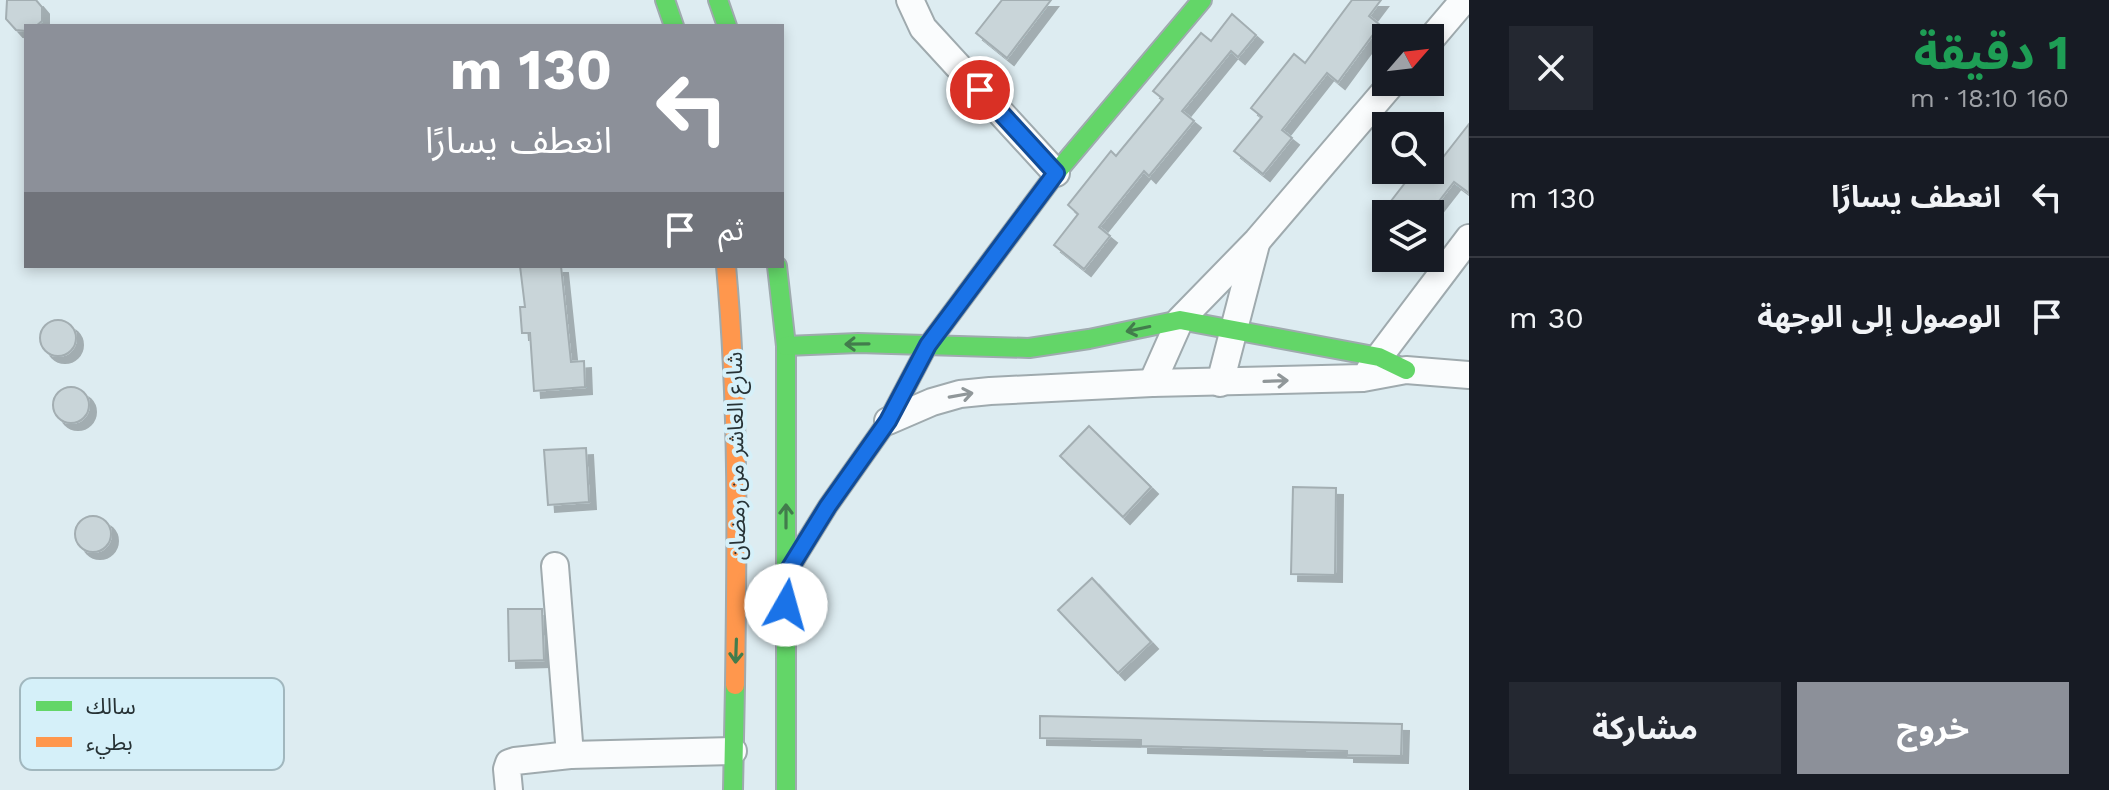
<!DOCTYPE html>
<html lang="ar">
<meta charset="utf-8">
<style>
:root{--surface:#171b24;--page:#242831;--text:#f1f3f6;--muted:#9ea1a6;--line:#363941;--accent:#8c9099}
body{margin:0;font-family:"Work Sans","Noto Sans Arabic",sans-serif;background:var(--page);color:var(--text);direction:rtl;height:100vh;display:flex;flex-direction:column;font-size:30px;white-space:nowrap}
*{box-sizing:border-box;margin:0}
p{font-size:26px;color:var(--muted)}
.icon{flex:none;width:44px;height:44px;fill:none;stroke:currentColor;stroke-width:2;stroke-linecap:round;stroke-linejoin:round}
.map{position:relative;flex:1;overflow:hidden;direction:ltr}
.sheet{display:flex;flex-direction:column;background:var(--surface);width:640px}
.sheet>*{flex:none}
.hud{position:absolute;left:24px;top:24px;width:760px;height:244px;border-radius:0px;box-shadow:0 4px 12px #0003;direction:rtl;background:#8c9099;color:#fff;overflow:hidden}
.needle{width:52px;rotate:62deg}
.fabs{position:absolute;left:1372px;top:24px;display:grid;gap:16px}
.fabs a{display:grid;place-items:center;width:72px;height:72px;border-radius:0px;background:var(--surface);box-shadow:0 4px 12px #0003;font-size:40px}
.pin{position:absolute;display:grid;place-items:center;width:68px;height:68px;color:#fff;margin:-34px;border:4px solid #fff;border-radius:50%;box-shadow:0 2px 8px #0007}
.me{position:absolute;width:88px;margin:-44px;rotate:7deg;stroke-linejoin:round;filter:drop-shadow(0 0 6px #0008)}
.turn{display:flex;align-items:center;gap:28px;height:168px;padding:0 40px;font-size:36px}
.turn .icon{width:104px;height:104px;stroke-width:2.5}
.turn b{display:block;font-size:56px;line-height:68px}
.then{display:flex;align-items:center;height:76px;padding:0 40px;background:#0003;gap:16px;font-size:30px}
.round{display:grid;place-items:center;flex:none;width:84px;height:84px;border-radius:0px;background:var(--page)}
.head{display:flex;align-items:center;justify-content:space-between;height:136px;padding:0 40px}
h1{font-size:48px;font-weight:700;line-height:60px;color:#1e9e55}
.cta{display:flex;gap:16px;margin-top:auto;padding:16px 40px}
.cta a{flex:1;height:92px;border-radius:0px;background:var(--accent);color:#fff;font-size:32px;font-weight:700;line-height:92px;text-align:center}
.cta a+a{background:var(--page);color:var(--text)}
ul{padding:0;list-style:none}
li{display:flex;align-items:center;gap:24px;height:120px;padding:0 40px;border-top:2px solid var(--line)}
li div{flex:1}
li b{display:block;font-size:30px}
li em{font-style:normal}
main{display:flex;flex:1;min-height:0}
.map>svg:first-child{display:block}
</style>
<main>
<section class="sheet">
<div class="head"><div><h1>1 دقيقة</h1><p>160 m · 18:10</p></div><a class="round"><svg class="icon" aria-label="close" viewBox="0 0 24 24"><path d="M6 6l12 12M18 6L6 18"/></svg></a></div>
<ul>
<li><svg class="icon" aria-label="left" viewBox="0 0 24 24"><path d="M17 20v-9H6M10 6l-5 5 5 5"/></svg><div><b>انعطف يسارًا</b></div><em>130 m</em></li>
<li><svg class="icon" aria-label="arrive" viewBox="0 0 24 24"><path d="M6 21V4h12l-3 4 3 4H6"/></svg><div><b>الوصول إلى الوجهة</b></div><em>30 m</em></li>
</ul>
<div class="cta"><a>خروج</a><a>مشاركة</a></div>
</section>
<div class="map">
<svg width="1469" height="790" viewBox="0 0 1469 790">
<defs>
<filter id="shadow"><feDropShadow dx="7" dy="7" stdDeviation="0" flood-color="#0004"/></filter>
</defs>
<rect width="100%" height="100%" fill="#ddecf1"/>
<g fill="#c9d5d9" stroke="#a3aeb2" stroke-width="2" filter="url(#shadow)">
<polygon points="7,0 36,0 42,7 42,21 36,26 26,26 26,31 16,30 6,19"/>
<polygon points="1002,0 1051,0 1007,58 976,33"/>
<polygon points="1352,0 1381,0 1369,16 1380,25 1338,82 1327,73 1282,130 1292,138 1263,174 1234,151 1262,117 1251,108 1294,54 1305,63"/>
<polygon points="1232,14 1256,35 1238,57 1231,51 1182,111 1194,121 1149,176 1144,171 1099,227 1110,236 1084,269 1054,245 1078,214 1068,205 1111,151 1116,156 1163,99 1153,91 1201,33 1211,41"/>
<polygon points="1469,124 1469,193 1454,182 1429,214 1381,214 1415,170 1433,170"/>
<polygon points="520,266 561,266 571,362 584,361 585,387 534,391 530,333 522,333 520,307 525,307"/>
<circle cx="58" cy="338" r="18"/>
<circle cx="71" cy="405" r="18"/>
<polygon points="1089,426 1151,487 1123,517 1060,456"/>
<polygon points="586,448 589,502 548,505 544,450"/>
<polygon points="1293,487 1336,488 1335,575 1291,574"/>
<circle cx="93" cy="534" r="18"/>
<polygon points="1092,578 1151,642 1118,673 1058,610"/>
<polygon points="508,609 542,609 544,660 509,661"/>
<polygon points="1040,716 1402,724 1401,756 1347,755 1347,751 1141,746 1141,740 1040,738"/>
</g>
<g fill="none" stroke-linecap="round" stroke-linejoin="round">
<g stroke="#9faaae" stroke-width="30">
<g id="street">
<polyline points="910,0 923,28 1056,173"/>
<polyline points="1430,40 1464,0"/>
<polyline points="1370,369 1469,238"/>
<polyline points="1152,383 1180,320 1257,241 1393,82"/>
<polyline points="1220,383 1256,244"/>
<polyline points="888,421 932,402 960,394 990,391 1152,383 1363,378 1406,370 1469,375"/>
<polyline points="555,566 570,755"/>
<polyline points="509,790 507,769 509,763 515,761 570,755 733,751"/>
</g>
</g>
<g stroke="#9faaae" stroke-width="22">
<g id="fast">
<polyline points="665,0 674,26"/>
<polyline points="718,0 727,26"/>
<polyline points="777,266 786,346 786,790"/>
<polyline points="786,346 858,343 1029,348 1089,339 1180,320 1379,357 1406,370"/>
<polyline points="786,574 828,506 888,421 928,345 1056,173 1202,0"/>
<polyline points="733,790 735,685"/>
</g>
</g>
<g stroke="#9faaae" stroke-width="22">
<path id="slow" d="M726 266C739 406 737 545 735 685"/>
</g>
<use href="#street" stroke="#fafcfd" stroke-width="26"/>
<use href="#fast" stroke="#63d668" stroke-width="18"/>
<use href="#slow" stroke="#ff974d" stroke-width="18"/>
</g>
<defs><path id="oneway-shaft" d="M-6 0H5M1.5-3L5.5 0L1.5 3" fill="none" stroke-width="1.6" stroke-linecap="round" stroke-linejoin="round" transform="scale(2)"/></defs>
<g stroke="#427c4c">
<use href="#oneway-shaft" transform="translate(1138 329) rotate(168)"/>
<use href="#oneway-shaft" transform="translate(857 344) rotate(179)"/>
<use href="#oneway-shaft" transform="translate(786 516) rotate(-90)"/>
<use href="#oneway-shaft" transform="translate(736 651) rotate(92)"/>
</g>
<g stroke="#909799">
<use href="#oneway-shaft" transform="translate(1276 381) rotate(-2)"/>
<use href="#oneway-shaft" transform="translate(961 395) rotate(-10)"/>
</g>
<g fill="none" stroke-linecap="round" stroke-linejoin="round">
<g stroke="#114b97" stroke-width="20">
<polyline id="route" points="786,605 786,574 828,506 888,421 928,345 1056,173 980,90"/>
</g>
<use href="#route" stroke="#1a73e8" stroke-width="14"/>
</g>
<g text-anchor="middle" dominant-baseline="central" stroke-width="8" stroke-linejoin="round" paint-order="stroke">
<g font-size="22" fill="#273235" stroke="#d5f0f9">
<text transform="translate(736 456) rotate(-91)">شارع العاشر من رمضان</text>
</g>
</g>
<rect x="20" y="678" width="264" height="92" rx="12" fill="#d5f0f9" stroke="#a1b7be" stroke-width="2"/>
<rect x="36" y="701" width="36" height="10" fill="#63d668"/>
<rect x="36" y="737" width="36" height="10" fill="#ff974d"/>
<g font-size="22" fill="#273235">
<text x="86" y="714">سالك</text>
<text x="86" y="750">بطيء</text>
</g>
</svg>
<div class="fabs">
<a><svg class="needle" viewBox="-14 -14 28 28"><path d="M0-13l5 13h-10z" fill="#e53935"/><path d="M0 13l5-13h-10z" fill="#9ea1a6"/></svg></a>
<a><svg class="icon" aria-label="search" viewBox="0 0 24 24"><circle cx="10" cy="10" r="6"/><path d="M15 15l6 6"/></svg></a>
<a><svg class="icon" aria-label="layers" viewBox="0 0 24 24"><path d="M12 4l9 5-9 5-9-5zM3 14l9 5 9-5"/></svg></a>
</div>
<div class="pin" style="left:980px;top:90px;background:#d93025"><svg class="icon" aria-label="arrive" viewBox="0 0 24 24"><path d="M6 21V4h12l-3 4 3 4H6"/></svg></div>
<svg class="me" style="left:786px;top:605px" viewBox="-20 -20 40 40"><circle r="19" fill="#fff"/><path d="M0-13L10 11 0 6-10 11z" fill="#1a73e8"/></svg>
<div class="hud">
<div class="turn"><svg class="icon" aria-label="left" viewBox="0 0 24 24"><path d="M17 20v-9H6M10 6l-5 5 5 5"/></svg><div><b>130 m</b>انعطف يسارًا</div></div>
<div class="then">ثم<svg class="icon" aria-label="arrive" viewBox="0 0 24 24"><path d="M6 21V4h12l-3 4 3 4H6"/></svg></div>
</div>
</div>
</main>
